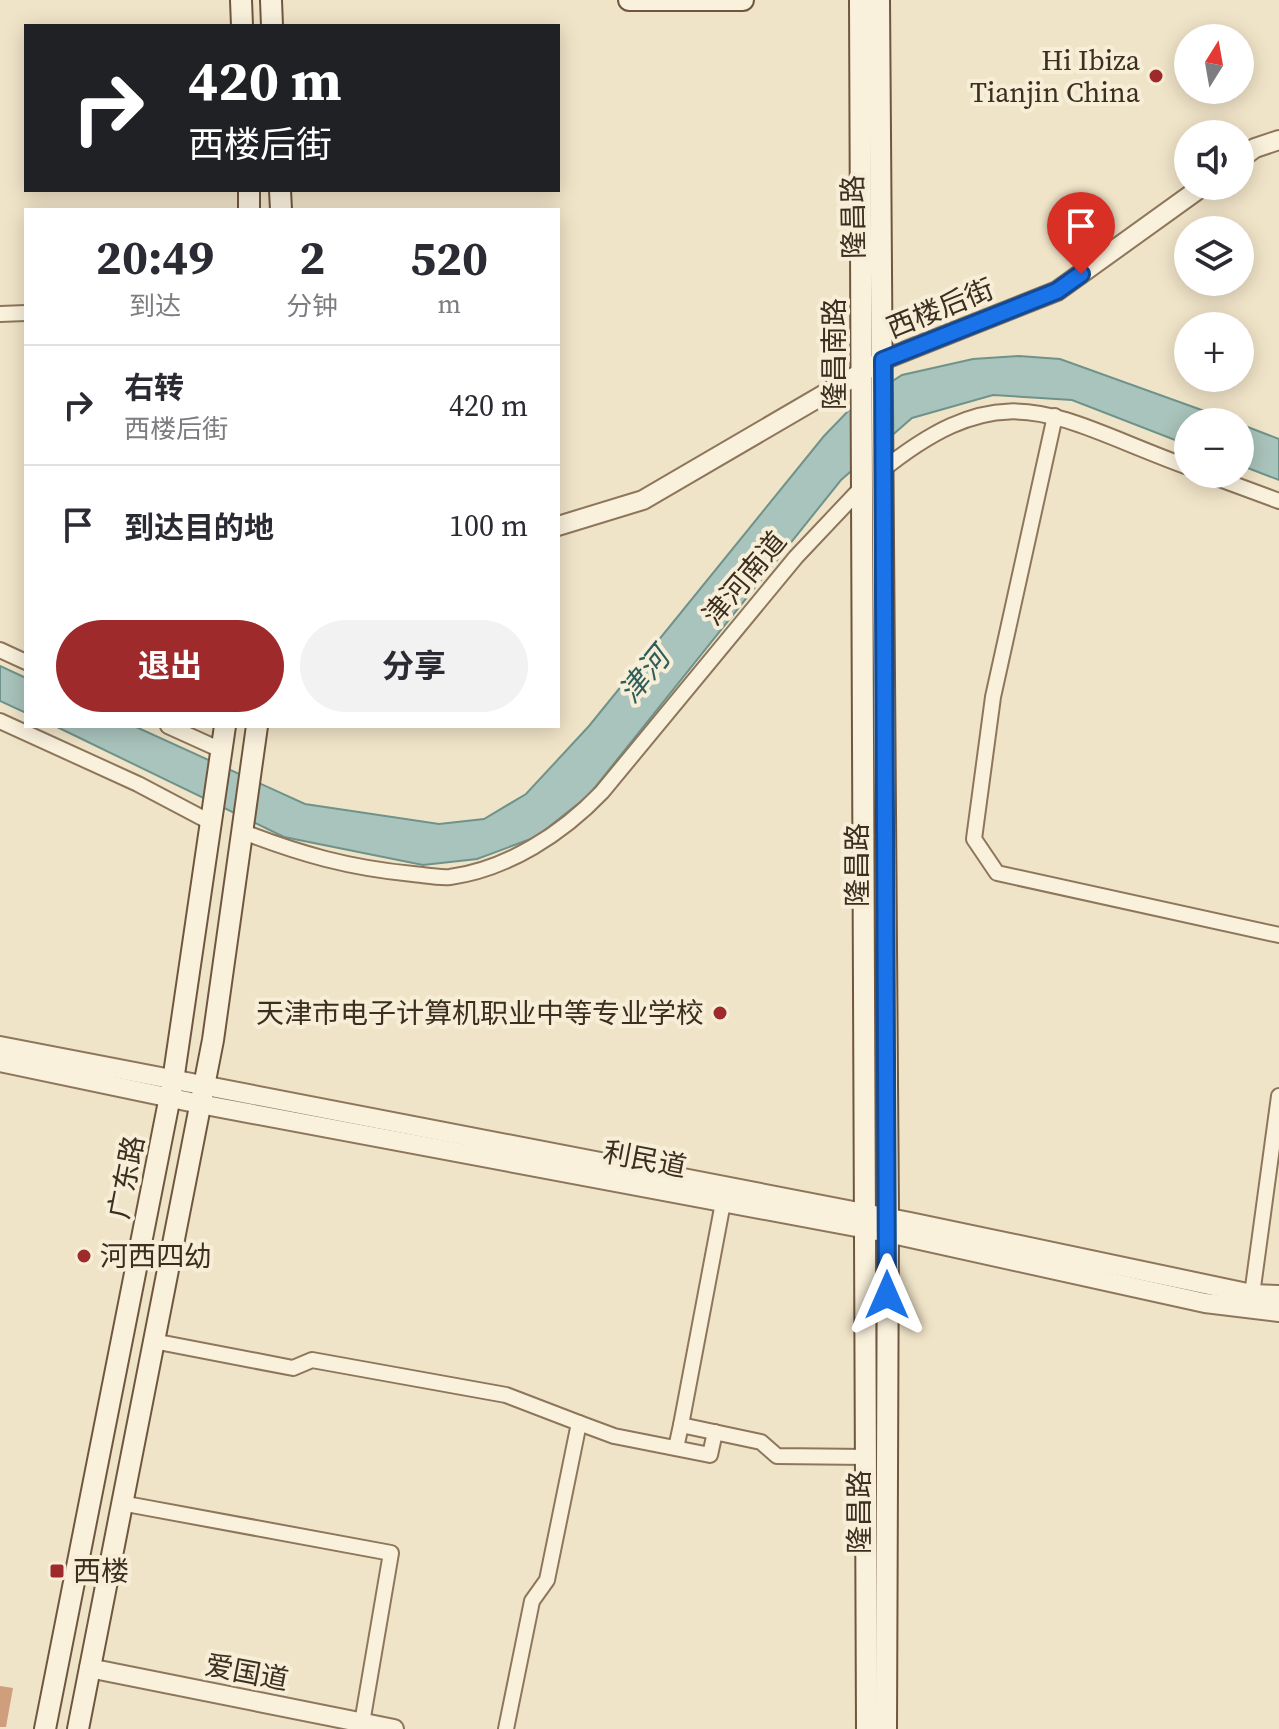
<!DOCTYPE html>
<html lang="zh">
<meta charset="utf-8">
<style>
:root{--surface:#fff;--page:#f2f2f3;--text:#2b2b33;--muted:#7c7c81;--line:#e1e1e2;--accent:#9e2a2b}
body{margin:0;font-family:"Source Serif 4","Noto Sans SC",serif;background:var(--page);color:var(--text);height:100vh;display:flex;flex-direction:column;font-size:30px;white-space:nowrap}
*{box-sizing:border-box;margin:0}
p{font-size:26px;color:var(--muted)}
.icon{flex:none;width:44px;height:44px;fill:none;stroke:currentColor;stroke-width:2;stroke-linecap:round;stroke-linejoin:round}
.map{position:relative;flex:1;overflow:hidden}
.panel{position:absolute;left:24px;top:208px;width:536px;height:520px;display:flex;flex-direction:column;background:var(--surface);border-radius:0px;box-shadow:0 4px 20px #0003}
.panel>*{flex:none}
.banner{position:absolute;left:24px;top:24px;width:536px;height:168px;border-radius:0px;box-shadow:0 4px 20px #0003;background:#202124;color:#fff;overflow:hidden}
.needle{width:52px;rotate:11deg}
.buttons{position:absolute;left:1174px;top:24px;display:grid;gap:16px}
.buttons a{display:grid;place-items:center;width:80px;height:80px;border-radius:50%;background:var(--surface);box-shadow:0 4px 20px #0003;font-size:40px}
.pin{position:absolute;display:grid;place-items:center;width:68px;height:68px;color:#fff;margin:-82px -34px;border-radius:50% 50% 50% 0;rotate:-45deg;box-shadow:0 0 8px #0007}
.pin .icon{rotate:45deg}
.me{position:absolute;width:88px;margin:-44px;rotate:0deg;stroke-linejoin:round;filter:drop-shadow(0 0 6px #0008)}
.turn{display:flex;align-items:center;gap:28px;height:168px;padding:0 32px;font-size:36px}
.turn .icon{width:104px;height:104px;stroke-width:2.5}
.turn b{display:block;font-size:56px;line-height:68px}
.eta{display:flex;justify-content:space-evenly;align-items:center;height:136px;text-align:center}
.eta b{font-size:48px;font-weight:700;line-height:56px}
.action{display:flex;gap:16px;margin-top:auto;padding:16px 32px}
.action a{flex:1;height:92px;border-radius:48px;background:var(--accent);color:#fff;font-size:32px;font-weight:700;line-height:92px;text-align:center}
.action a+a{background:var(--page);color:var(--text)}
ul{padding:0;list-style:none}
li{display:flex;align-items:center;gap:24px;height:120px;padding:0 32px;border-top:2px solid var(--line)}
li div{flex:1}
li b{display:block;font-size:30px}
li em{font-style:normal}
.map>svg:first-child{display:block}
</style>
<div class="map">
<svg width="1279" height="1729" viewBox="0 0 1279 1729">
<rect width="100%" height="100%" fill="#f0e4c8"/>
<g fill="#a9c4bc" stroke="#6f938a" stroke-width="2">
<polygon points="1019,356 1060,359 1235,422 1188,422 1188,445 1072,400 993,395 912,418 841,480 588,796 536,837 477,859 423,865 284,837 55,726 134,726 305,804 439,824 484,819 526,794 589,726 824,436 851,408 902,375 973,359"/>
<polygon points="1240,424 1279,439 1279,480 1240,465"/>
<polygon points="0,666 26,678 26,713 0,701"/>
</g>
<polygon fill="#cf9f7d" points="0,1686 13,1688 6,1727 0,1727"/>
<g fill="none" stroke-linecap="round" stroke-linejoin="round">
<g stroke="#8d765c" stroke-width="18">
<g id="minor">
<polyline points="0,314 26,313"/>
<polyline points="1055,416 993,697 974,839 997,873 1279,935"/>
<path d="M880 472C1007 369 1054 418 1188 467"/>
<polyline points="1206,474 1279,501"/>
<polyline points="0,650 26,662"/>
<polyline points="0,721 138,784 210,822"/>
<polyline points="168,726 221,750"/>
<path d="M241 831C300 854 349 868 413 874 424 875 438 878 450 877 508 869 563 833 602 792L796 557 864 485"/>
<polyline points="1251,1302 1279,1096"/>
<polyline points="153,1341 293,1368 312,1360 506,1395 579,1423 547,1580 532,1601 506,1729"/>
<polyline points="579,1423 614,1436 710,1455 715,1432"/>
<polyline points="681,1425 725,1192"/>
<polyline points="676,1448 681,1425 761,1442 777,1456 867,1457"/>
<polyline points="121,1503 391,1553 362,1723"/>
</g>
</g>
<g stroke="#8d765c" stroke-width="22">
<g id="tertiary">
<polyline points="1240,159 1255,148 1279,140"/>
<polyline points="558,526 643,500 883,360 1057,291 1203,186"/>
<polyline points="0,1046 910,1222 1252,1294 1279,1295"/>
<polyline points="0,1062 200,1104 888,1233 1205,1303 1279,1312"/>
<polyline points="89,1668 394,1729"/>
</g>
</g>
<g stroke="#6f573f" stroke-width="24">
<g id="secondary">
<polyline points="241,0 242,26"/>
<polyline points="271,0 272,26"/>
<polyline points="629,0 743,0"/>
<polyline points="860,0 867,1729"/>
<polyline points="879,0 888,1218 886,1729"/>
<polyline points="249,190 249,210"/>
<polyline points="280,190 281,210"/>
<polyline points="45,1729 173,1081 225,726"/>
<polyline points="78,1729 213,1040 257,726"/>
</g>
</g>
<use href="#minor" stroke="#faf1dc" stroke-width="14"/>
<use href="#tertiary" stroke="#faf1dc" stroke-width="18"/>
<use href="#secondary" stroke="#faf1dc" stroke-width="20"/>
</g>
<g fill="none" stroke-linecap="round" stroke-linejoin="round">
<g stroke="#114b97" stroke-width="20">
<polyline id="route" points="887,1295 883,360 1057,291 1081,274"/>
</g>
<use href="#route" stroke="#1a73e8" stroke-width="14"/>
</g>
<g fill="#9e2a2b" stroke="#f7eed8" stroke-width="3">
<circle cx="1156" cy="76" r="8"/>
<circle cx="720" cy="1013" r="8"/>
<circle cx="84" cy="1256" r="8"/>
<rect x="49" y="1563" width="16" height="16" rx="4"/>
</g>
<g text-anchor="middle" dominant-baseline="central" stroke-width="8" stroke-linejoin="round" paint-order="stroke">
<g font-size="28" fill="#3d2e20" stroke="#f7eed8" text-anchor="end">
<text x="1140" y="60">Hi Ibiza<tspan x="1140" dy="32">Tianjin China</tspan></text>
<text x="704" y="1013">天津市电子计算机职业中等专业学校</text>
<text x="100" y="1256" text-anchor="start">河西四幼</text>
<text x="73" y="1571" text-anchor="start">西楼</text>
</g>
<g font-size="28" fill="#3d2e20" stroke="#f7eed8">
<text transform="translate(853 217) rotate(-91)">隆昌路</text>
<text transform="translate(940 308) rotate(-22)">西楼后街</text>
<text transform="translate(834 354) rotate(-90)">隆昌南路</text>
<text transform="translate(744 578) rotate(-50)">津河南道</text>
<text transform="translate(857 865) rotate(-90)">隆昌路</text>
<text transform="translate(645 1159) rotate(11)">利民道</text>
<text transform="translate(126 1177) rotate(-79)">广东路</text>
<text transform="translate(859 1512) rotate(-90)">隆昌路</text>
<text transform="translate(247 1672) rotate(11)">爱国道</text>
</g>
<g font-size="30" font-style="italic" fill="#2f5d5a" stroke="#f7eed8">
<text transform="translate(644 675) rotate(-51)">津河</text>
</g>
</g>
</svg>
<div class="buttons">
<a><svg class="needle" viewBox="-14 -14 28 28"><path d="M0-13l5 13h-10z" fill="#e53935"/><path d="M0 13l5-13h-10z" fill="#7c7c81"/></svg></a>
<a><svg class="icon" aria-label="sound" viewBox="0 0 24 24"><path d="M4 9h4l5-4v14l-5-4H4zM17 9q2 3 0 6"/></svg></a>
<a><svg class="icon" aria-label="layers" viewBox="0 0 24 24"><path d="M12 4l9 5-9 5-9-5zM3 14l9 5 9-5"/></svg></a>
<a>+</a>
<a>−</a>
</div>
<div class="pin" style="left:1081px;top:274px;background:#d93025"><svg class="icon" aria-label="arrive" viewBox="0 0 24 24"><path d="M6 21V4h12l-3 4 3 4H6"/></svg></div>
<svg class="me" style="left:887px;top:1295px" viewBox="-20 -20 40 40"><path d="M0-17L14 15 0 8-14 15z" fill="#1a73e8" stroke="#fff" stroke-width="4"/></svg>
<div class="banner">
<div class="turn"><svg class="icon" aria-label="right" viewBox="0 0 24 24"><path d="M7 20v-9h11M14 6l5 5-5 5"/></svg><div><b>420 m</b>西楼后街</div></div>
</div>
<section class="panel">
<div class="eta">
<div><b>20:49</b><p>到达</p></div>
<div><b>2</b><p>分钟</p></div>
<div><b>520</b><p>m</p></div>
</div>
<ul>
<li><svg class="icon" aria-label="right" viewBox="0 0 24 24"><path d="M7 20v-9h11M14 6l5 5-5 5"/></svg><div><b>右转</b><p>西楼后街</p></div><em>420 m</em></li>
<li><svg class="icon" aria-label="arrive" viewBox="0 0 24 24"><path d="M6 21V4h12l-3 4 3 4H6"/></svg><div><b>到达目的地</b></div><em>100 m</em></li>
</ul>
<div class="action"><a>退出</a><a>分享</a></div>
</section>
</div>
